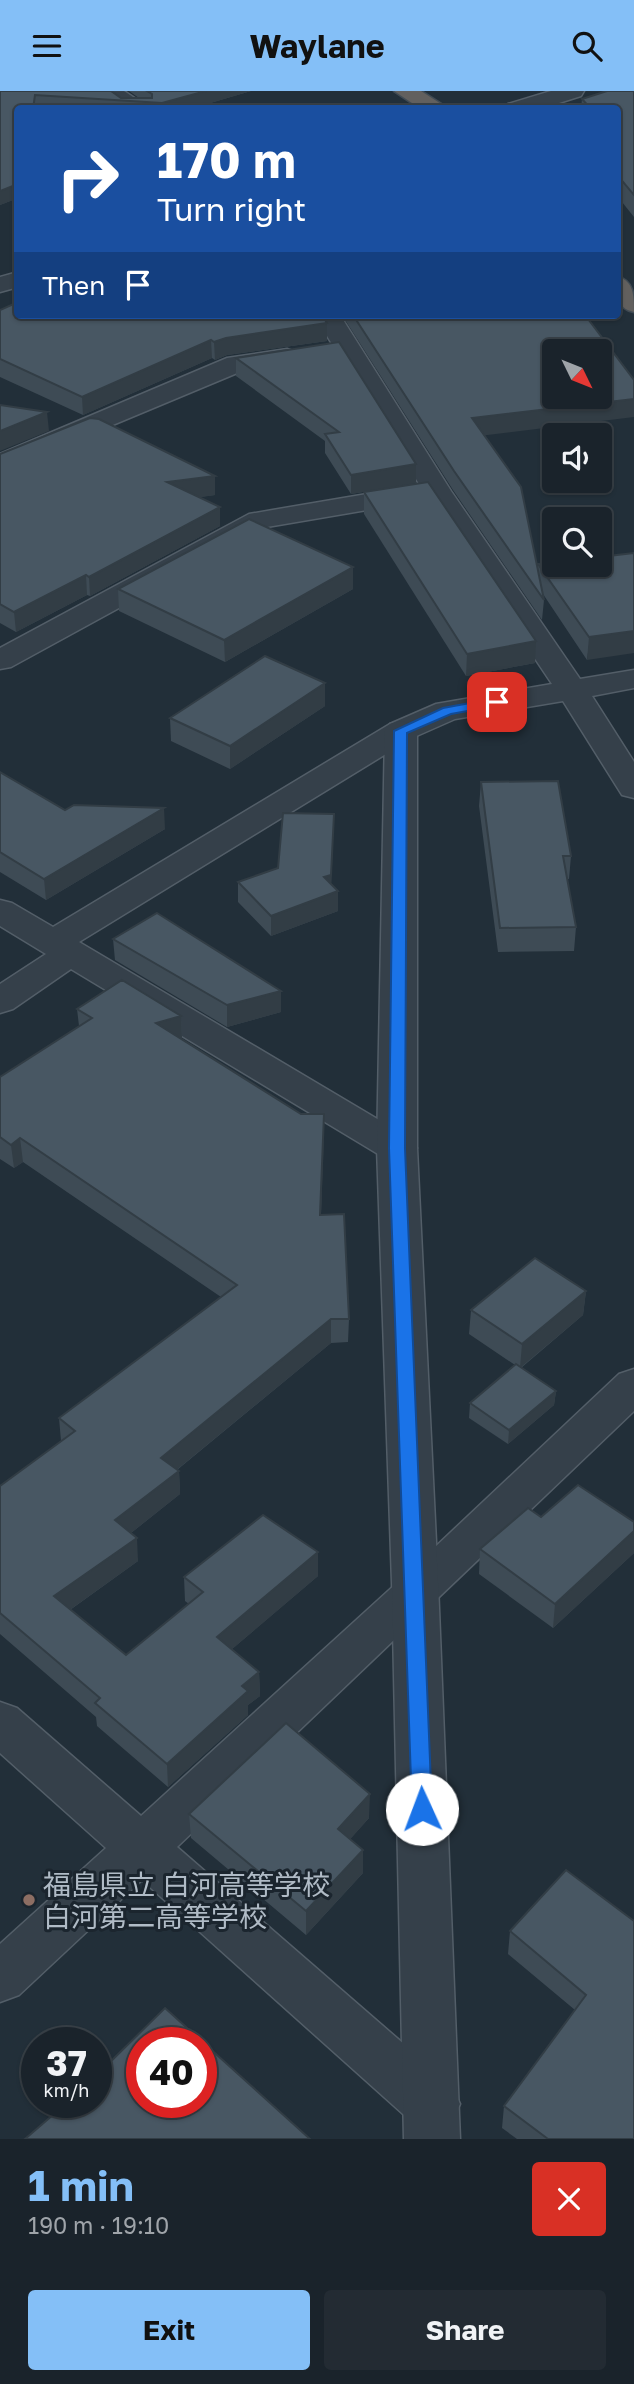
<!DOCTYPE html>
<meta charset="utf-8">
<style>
:root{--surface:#1a232b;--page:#232b33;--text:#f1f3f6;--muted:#9fa4a9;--line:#384047;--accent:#84bff7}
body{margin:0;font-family:"Golos Text","Noto Sans JP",sans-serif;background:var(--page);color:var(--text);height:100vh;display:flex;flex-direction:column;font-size:26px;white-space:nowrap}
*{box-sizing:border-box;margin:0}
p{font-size:23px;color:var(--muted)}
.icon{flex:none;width:38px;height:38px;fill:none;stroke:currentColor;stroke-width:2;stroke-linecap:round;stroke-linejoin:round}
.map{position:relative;height:2048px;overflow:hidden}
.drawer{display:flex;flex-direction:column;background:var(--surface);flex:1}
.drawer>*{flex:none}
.hud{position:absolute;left:14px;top:14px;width:607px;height:214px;border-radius:7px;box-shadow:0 2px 5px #0004,0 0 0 2px var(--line);background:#1a4fa0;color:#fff;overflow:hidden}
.needle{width:46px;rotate:133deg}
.fabs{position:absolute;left:542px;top:248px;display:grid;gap:14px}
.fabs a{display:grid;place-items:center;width:70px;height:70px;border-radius:7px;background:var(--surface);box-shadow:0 2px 5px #0004,0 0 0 2px var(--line);font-size:35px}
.speed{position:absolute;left:21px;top:1936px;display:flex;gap:14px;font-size:35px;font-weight:700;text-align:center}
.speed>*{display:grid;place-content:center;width:91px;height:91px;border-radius:50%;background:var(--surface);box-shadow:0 2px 5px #0004,0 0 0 2px var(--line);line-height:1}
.speed small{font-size:18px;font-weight:400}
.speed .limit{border:10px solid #d22;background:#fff;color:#111}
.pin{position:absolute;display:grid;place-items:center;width:60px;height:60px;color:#fff;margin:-30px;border-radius:14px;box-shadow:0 4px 10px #0006}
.me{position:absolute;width:77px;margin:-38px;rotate:358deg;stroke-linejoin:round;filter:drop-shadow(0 0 5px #0008)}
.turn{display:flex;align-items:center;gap:24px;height:147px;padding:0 28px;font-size:32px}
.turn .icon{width:91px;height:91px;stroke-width:2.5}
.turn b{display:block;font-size:49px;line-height:60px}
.then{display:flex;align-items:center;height:66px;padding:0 28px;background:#0003;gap:14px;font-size:26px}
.round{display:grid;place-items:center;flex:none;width:74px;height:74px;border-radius:7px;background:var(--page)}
.overview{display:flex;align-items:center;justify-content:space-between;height:119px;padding:0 28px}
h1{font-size:42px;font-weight:700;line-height:52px;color:var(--accent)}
.action{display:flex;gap:14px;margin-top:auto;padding:14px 28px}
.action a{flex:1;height:80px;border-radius:7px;background:var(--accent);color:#111;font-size:28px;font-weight:700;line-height:80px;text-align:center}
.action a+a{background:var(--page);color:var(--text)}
header{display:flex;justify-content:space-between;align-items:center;height:91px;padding:0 28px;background:var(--accent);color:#111;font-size:32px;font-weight:700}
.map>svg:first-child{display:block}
</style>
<header><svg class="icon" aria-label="menu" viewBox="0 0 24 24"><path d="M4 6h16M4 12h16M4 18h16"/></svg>Waylane<svg class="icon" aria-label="search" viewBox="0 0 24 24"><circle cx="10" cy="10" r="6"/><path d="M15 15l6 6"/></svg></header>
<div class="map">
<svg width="634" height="2048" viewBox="0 0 634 2048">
<rect width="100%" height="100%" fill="#222f39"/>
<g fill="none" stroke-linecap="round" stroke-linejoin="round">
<g stroke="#535e68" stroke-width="3">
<g id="minor">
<polygon points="97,0 124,0 151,18 123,18"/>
<polygon points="314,224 340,224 451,400 580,588 634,579 634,597 592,605 634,671 634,707 622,704 563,610 455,628 412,647 79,851 411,1048 417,1057 411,1066 397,1070 383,1066 71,878 13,918 0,922 0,893 46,863 0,835 0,809 12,812 53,836 390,633 436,613 552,593 426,405 414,411 267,436 11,576 0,578 0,557 249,423 414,395 421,396"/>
<polygon points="287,258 296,261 300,266 296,271 242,280 0,381 0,363 227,267"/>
<polygon points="634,1278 634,1320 177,1756 451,1994 460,2013 451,2032 432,2039 413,2032 142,1789 19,1904 0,1911 0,1853 106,1757 0,1662 0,1611 17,1617 141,1725 399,1490 619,1283"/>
</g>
</g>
<g stroke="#535e68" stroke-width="3">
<g id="tertiary">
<polygon points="551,0 584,0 581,5 540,18 505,18 508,13"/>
<polygon points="18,181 18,196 0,201 0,186"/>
<polygon points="401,630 412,633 417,640 417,1057 438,1492 460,2048 404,2048 392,1492 377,1057 385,640 390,633"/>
</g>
</g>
<g stroke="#404b54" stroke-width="3">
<g id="trunk">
<polygon points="394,0 421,0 449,18 421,18"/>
<path d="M618 186C634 190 634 205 634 221 615 217 617 202 618 186Z"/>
</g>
</g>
<use href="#minor" fill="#35404a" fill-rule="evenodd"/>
<use href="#tertiary" fill="#35404a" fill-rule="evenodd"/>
<use href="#trunk" fill="#62605e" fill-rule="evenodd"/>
</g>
<g fill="#3e4b55">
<polygon points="0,0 121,7 139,7 129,0 251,0 190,18 18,18 18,107 0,114"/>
<polygon points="634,0 634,126 618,106 618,18 581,18 582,8"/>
<polygon points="0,219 327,232 327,250 227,264 215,269 212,267 83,324 0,286"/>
<polygon points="342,224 585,224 484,344 538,480 538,473 600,474 587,569 543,503 544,509 542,529 453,399"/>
<polygon points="236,267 416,392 351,403 325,362 325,350 236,285"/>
<polygon points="0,363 215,404 199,406 220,416 220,435 90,505 87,504 16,541 0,532"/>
<polygon points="364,401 535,572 466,585 364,423"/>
<polygon points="118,498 353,498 225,571 119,520"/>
<polygon points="325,615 230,678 171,650 170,627"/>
<polygon points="0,681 65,719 165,738 46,809 0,781"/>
<polygon points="481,691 571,765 569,788 567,788 576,836 574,860 498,861 479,715"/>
<polygon points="334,723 331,793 338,800 338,820 271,845 238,811 238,791 278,777"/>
<polygon points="113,848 281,921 227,936 115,869"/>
<polygon points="77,918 181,925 182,948 301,1023 324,1023 321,1124 349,1228 348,1251 331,1252 177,1379 179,1380 180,1403 131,1442 138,1470 70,1519 126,1564 189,1513 185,1510 184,1486 318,1461 318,1485 232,1558 259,1581 260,1605 248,1614 248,1624 168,1696 97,1635 96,1626 0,1543 0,1395 61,1350 59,1327 221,1206 23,1071 14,1077 0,1068 0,986 79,935"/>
<polygon points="586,1200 583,1224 521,1277 556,1300 554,1314 508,1353 469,1327 470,1312 515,1274 469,1243 471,1219"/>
<polygon points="541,1426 634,1431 634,1462 553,1537 479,1483 480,1458"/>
<polygon points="189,1723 369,1727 350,1748 363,1782 306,1844 191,1747"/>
<polygon points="566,1779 634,2048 517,2048 502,2037 504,2015 575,1919 508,1863 510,1840"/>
</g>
<g fill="#323d45">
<polygon points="206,0 251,0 190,18 162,18 162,12"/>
<polygon points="18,93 18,107 0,114 0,100"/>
<polygon points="327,232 327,250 227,264 215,269 214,251 226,247"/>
<polygon points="211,249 212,267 83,324 82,306"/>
<polygon points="634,308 634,326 471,346 472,327"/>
<polygon points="47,321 49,340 0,360 0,340"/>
<polygon points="416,373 416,392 351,403 351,384"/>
<polygon points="215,385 215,404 168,411 167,391"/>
<polygon points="220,416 220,435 90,505 89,486"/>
<polygon points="353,476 353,498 225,571 224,549"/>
<polygon points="86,484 87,504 16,541 14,521"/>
<polygon points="634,540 634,562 587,569 589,546"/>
<polygon points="536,550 535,572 466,585 467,563"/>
<polygon points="325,592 325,615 230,678 230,655"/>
<polygon points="164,717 165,738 46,809 44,788"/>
<polygon points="334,723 331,803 338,800 338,820 271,845 271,825 324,786"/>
<polygon points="281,900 281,921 227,936 227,914"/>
<polygon points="181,925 182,948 157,955 156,932"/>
<polygon points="324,1023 324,1047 320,1147 320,1124"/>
<polygon points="20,1047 23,1071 14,1077 11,1054"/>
<polygon points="586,1200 583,1224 520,1277 522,1253"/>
<polygon points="331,1228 331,1252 163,1390 161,1367"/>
<polygon points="556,1300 554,1314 508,1353 509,1339"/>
<polygon points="179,1380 180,1403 117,1453 115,1429"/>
<polygon points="634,1440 634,1462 553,1537 555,1513"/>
<polygon points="137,1447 138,1470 57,1528 54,1505"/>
<polygon points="318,1461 318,1485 218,1570 217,1546"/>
<polygon points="259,1581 260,1605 248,1614 248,1624 168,1696 167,1673 242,1595"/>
<polygon points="370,1703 369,1727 338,1762 338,1738"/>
<polygon points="363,1759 363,1782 306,1844 306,1820"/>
</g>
<g fill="#485763" stroke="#323d45" stroke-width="2" fill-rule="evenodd">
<polygon points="0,0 111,0 121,7 152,7 152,3 147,0 206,0 162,12 35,4 33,18 18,18 18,93 0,100"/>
<polygon points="607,0 634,0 634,104 618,85 618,18 591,18 582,8"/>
<polygon points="18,211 18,224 322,224 327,232 226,247 214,251 211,249 82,306 0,268 0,219"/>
<path d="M353 224H585L634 289V308L472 327 521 396 544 509 454 380ZM555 261H600V306H555Z"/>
<polygon points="339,251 416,373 351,384 325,343 339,341 236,267"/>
<polygon points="0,314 47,321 0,340"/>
<polygon points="90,327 99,328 215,385 167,391 220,416 89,486 86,484 14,521 0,513 0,363"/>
<polygon points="428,391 536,550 467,563 364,401"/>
<polygon points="249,428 353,476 224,549 118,498"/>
<polygon points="634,462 634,540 589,546 538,473 555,471 555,474 600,474 600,466"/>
<polygon points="265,565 325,592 230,655 170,627"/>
<polygon points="0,681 65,719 74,714 164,717 44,788 0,761"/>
<polygon points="558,690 571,765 563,765 576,836 500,837 481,691"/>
<polygon points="283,722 334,723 331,784 324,786 338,800 271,825 238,791 278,777"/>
<polygon points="157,822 281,900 227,914 113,848"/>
<polygon points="122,889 181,925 156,932 301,1023 324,1023 320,1124 344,1123 349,1228 331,1228 161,1367 179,1380 115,1429 137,1447 54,1505 126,1564 203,1501 184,1486 263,1424 318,1461 217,1546 259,1581 242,1595 248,1600 167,1673 95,1612 100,1607 0,1522 0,1395 75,1340 59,1327 237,1194 20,1047 11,1054 0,1046 0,986 92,927 77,918"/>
<polygon points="535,1167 586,1200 522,1253 471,1219"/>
<polygon points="516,1273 556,1300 509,1339 470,1312"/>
<polygon points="578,1394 634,1431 634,1440 555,1513 480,1458 528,1417 541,1426"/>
<polygon points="286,1632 370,1703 338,1738 363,1759 306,1820 189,1723"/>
<polygon points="566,1779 634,1830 634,2048 548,2048 504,2015 586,1904 510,1840"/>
<path d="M165 1917 310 2048H25L68 2011H96V1985ZM142 1951H201V2011H142Z"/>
</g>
<polygon fill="#1a73e8" stroke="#114b97" stroke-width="2" points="497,607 501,608 501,614 451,623 407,642 405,1057 432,1718 429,1724 422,1727 415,1724 412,1718 389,1057 394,640 443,617"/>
<circle fill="#8d6e63" stroke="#1b252e" stroke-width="2.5" cx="29" cy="1809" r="7"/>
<g text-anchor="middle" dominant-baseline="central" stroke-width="6" stroke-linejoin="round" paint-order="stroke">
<g font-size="28" fill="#b0bbc6" stroke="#1b252e" text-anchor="start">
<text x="43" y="1793">福島県立 白河高等学校<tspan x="43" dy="32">白河第二高等学校</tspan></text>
</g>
</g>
</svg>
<div class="fabs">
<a><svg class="needle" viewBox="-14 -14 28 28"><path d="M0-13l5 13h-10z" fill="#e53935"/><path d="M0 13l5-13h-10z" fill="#9fa4a9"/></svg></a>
<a><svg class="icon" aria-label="sound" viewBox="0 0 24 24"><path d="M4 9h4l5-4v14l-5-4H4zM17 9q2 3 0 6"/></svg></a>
<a><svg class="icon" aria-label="search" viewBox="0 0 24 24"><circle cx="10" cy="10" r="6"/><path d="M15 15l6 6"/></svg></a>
</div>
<div class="speed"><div>37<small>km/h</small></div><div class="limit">40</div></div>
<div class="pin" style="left:497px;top:611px;background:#d93025"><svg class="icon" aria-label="arrive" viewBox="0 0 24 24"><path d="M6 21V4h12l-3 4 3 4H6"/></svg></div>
<svg class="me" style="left:422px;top:1718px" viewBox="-20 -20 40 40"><circle r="19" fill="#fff"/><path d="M0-13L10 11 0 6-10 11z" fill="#1a73e8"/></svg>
<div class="hud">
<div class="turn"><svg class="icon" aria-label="right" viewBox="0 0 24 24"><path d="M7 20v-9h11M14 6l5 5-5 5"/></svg><div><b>170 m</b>Turn right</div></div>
<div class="then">Then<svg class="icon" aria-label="arrive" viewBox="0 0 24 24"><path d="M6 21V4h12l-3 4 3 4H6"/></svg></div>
</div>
</div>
<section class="drawer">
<div class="overview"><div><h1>1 min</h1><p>190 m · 19:10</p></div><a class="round" style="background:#d93025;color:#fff"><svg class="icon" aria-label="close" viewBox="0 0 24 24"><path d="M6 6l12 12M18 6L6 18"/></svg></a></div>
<div class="action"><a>Exit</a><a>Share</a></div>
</section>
